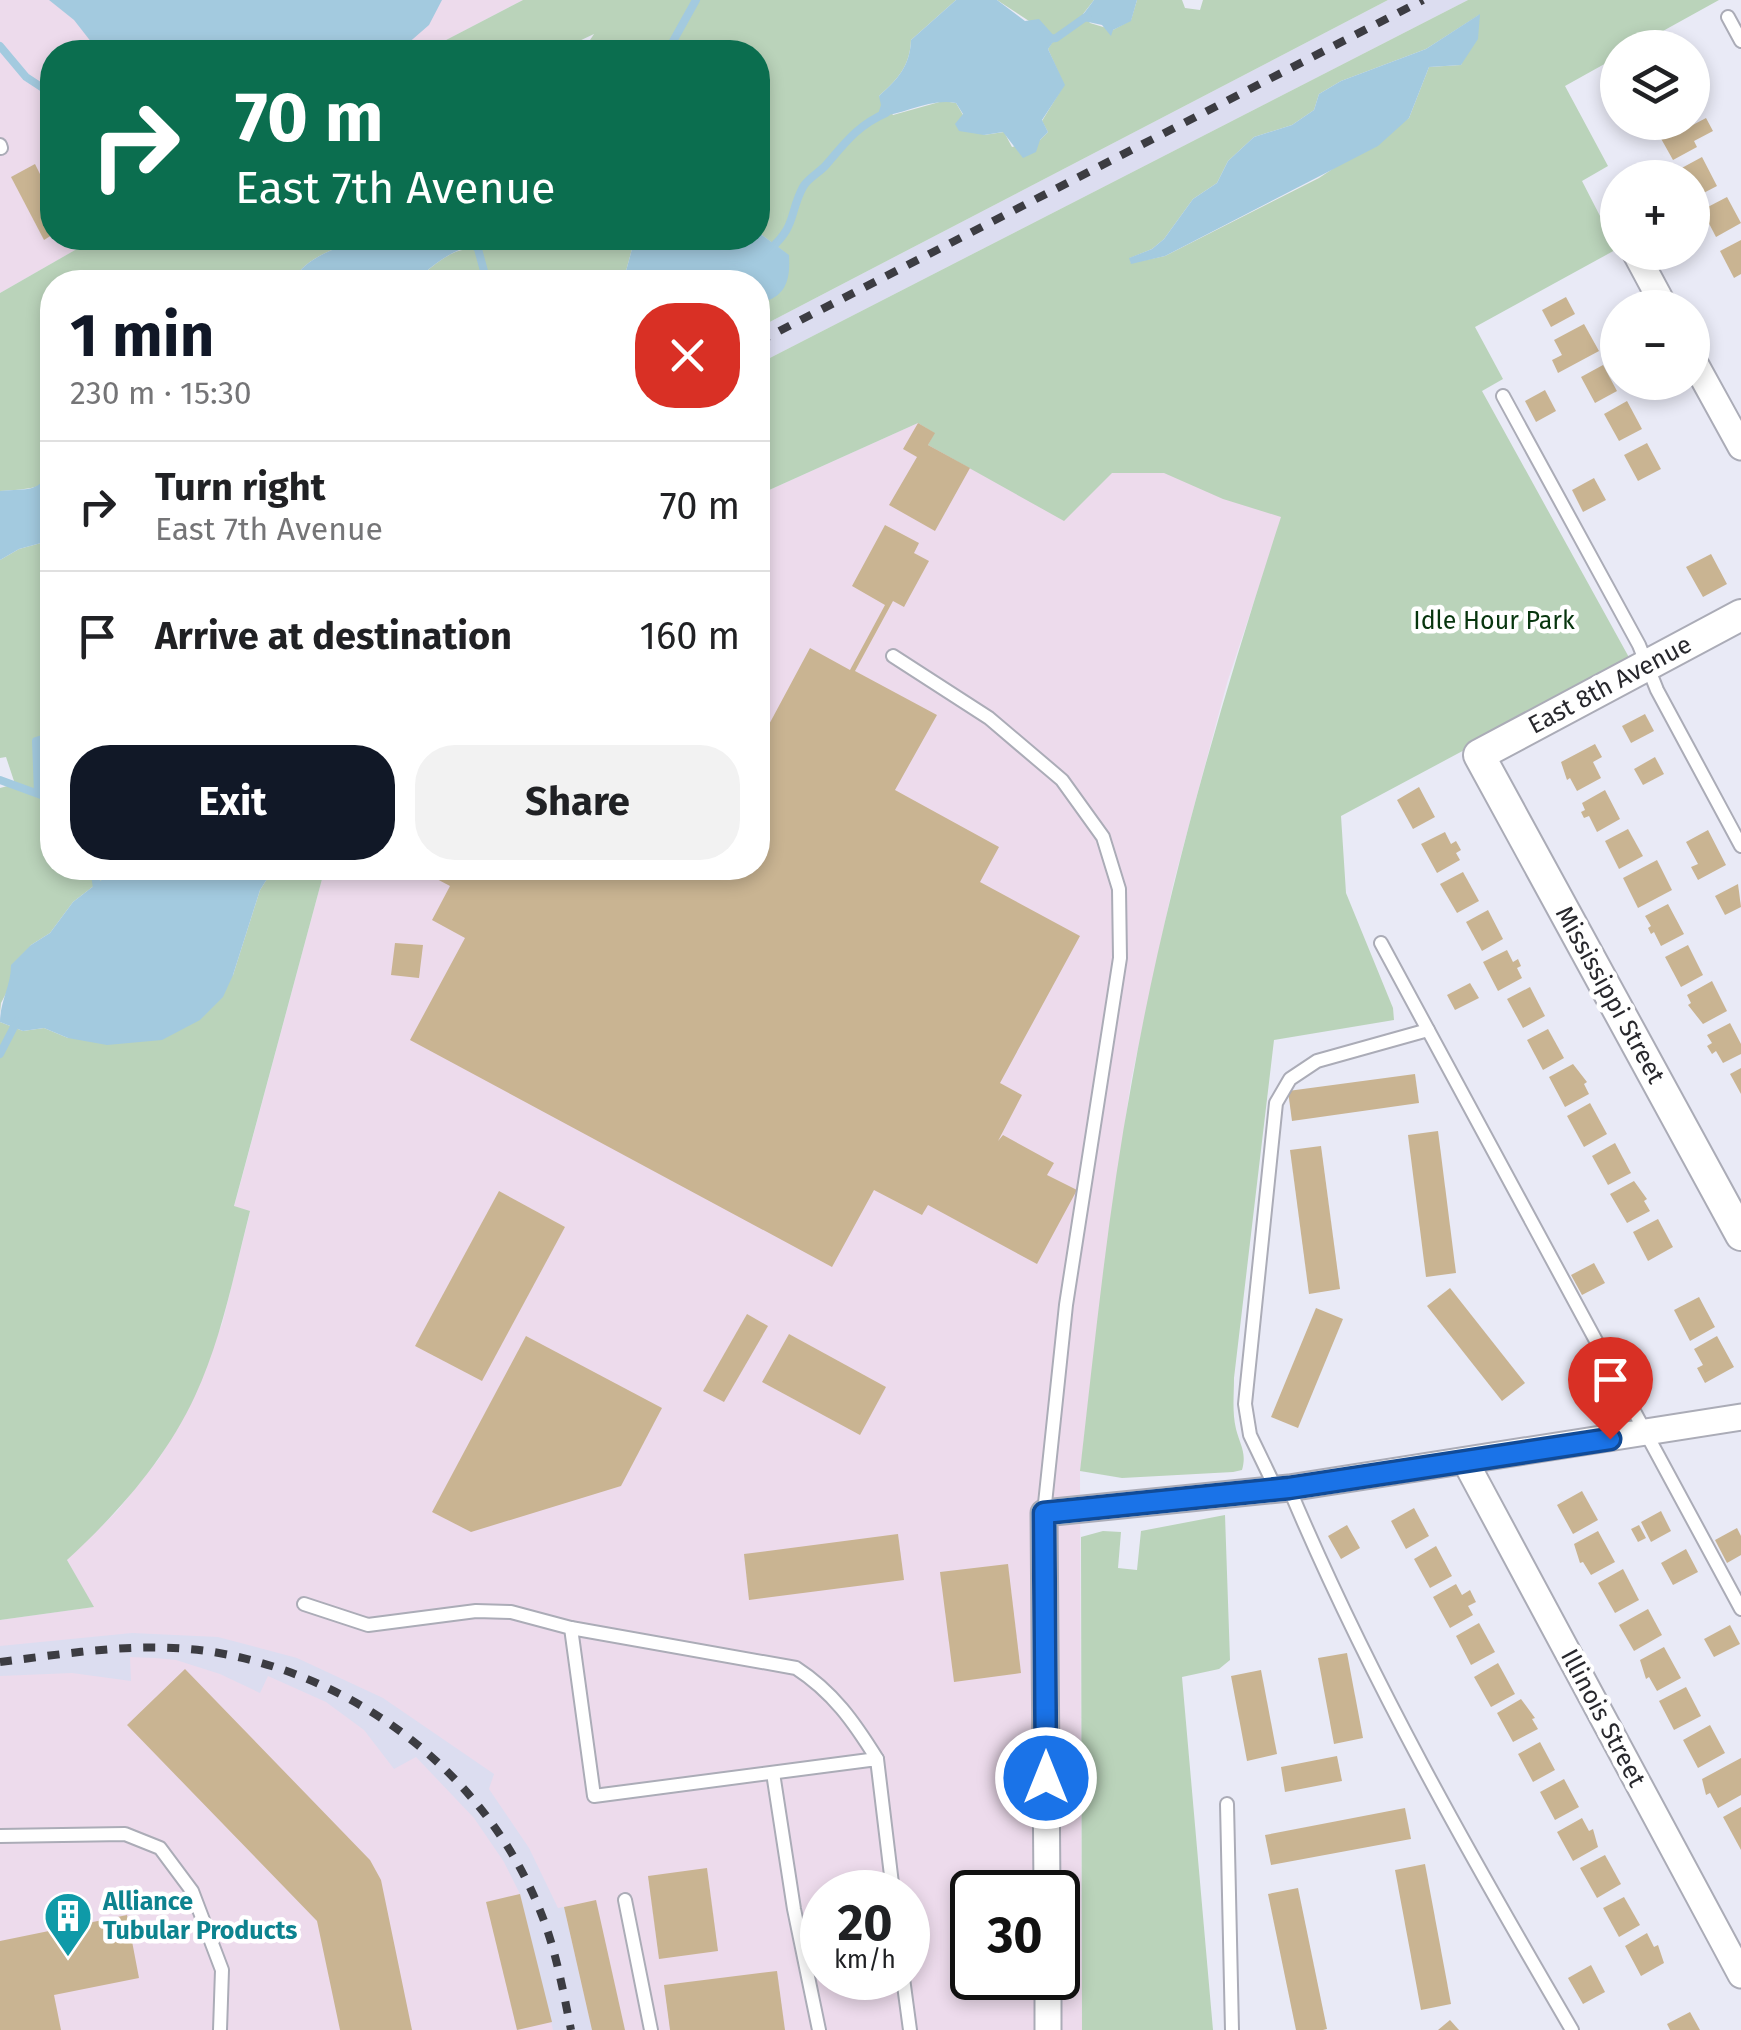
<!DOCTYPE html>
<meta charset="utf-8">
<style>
:root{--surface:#fff;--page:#f2f2f2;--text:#202124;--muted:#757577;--line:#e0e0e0;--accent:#111827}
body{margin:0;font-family:"Fira Sans",sans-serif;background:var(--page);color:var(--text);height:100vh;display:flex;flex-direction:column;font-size:38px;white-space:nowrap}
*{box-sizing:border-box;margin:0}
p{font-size:32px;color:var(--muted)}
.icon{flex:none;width:55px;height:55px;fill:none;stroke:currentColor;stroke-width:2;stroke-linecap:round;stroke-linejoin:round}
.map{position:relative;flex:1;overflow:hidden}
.details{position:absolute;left:40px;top:270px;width:730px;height:610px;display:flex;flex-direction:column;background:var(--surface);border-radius:40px;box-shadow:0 5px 15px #0003}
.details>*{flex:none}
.banner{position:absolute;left:40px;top:40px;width:730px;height:210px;border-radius:40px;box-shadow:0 5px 15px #0003;background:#0b6e4f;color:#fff;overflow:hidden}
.buttons{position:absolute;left:1600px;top:30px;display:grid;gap:20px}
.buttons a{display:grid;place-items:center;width:110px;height:110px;border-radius:50%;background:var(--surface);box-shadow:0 5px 15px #0003;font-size:50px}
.speed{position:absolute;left:800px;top:1870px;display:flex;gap:20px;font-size:50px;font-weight:700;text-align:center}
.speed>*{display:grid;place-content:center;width:130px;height:130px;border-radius:50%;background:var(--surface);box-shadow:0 5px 15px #0003;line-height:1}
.speed small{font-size:25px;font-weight:400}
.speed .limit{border:5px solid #111;border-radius:15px;background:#fff;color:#111}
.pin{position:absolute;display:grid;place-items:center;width:85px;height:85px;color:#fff;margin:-102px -42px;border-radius:50% 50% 50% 0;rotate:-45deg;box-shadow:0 0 10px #0007}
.pin .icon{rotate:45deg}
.me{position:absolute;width:110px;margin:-55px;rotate:0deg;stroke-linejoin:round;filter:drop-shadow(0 0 8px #0008)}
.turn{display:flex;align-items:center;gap:35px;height:210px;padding:0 30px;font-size:45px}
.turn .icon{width:130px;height:130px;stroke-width:2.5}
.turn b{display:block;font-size:70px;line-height:85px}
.round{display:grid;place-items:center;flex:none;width:105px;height:105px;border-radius:40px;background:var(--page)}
.head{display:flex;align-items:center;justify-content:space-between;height:170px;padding:0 30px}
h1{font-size:60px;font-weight:700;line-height:75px;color:var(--accent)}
.cta{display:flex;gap:20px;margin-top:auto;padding:20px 30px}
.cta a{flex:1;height:115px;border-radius:40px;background:var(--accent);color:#fff;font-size:40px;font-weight:700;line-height:115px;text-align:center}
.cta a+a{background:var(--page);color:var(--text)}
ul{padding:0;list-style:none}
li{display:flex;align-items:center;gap:30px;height:130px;padding:0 30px;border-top:2px solid var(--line)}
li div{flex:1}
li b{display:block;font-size:38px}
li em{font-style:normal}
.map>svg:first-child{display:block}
</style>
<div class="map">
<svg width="1741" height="2030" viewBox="0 0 1741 2030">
<rect width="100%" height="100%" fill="#e9eaf6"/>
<g fill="#eddbec" fill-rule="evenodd">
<polygon points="0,0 523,0 423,52 52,52 52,238 96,238 0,293"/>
<path d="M1181 320 1282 517 1227 683 1173 885 1131 1081 1104 1270 1080 1472 1082 2030H0V1620L93 1607 67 1560 117 1511 158 1460 175 1432 222 1324 250 1212 234 1207 325 868H758V495L918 423ZM822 1892H908V1978H822ZM972 1892H1058V1978H972Z"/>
</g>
<g fill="#dcddf0">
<polygon points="1388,0 1468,0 758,364 758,328"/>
<polygon points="132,1633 218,1637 297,1658 383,1698 494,1774 489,1789 529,1848 558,1908 564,1907 592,2030 553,2030 520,1894 504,1862 474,1818 416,1757 394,1769 364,1730 326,1702 268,1676 260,1693 220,1674 176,1660 155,1658 130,1657 131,1681 72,1673 0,1676 0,1646"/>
</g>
<g fill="#bad3ba" fill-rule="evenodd">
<path d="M523 0H956L911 40C910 66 898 79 879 96L893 115 943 101 956 103 963 115 984 135 1004 132 1012 147 1040 140 1048 132 1042 121 1064 85 1048 49 1055 38 997 0H1094L1083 14 1090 23 1113 30 1131 20 1137 0H1182L1185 8 1200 10 1203 0H1388L758 328V299L764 295 788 255 758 232V52H582L594 34 556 52H423Z"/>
<path d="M1468 0H1719L1634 47 1618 48 1617 57 1565 86 1608 166 1582 181 1617 249 1475 327 1503 379 1482 391 1631 661 1341 816 1346 893 1393 1008 1394 1020 1274 1040 1234 1378C1234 1394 1232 1413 1236 1429 1240 1445 1247 1453 1242 1470L1233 1472 1122 1478 1080 1471C1095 1341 1108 1210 1132 1081 1166 889 1221 702 1281 517L1223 499 1164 473H1112L1064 521 928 445 934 433 918 423 758 495V364ZM1479 15 1461 65 1429 67 1409 118 1319 178 1165 256 1131 263 1130 258 1152 249 1164 239 1193 199 1217 183 1228 161 1254 137 1292 125 1314 110 1319 94 1341 81 1426 49Z"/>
<path d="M96 238H358C336 250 305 256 293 282H52V401L48 402 52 408C52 428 61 475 40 485 29 490 12 490 0 491V293Z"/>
<path d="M483 238H635L623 282H378L410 273H424C442 259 458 244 482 251Z"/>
<polygon points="52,540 52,868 117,868 73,902 50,933 31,945 1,1003 0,1013 0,788 15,784 6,757 0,758 0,560 19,549"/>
<path d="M274 868H325L234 1206 250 1211C234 1273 222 1338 195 1396 165 1460 119 1512 67 1560L94 1607 0 1620V1022L23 1031 44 1028 68 1038 233 975 260 890Z"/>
<polygon points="1225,1515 1230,1660 1219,1669 1182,1677 1213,2030 1082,2030 1081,1537 1103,1531 1121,1532 1118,1568 1137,1570 1141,1531"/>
</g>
<g fill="#a3cadf">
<polygon points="49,0 442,0 429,25 398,52 99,52 74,20"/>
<path d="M956 0H997L1025 21 1039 19 1056 38 1048 49 1065 85 1042 120 1048 132 1040 140 1036 152 1023 158 1003 132 984 135 959 131 955 124 963 114 956 103C930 98 903 115 877 117L881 105 879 96C898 79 910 66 911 40Z"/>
<polygon points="1094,0 1137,0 1131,21 1113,30 1111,36 1102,25 1079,20"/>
<polygon points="1480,14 1478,39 1461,65 1429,67 1409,118 1378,146 1165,256 1131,264 1129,258 1152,249 1164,239 1193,199 1217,183 1228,161 1254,137 1292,125 1314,110 1319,94 1341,81 1426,49"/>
<path d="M758 232 789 255C790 273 789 292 769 300L764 295 758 299V282H623L635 238H758Z"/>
<path d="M358 238H483L479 254 469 247C451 251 438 262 424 273H410L378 282H293C305 256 336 250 358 238Z"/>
<path d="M52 466V540L19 549 0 560V491C28 488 40 494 52 466Z"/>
<path d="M117 868H274L260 890 233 975 223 997 200 1020 162 1040 107 1045 68 1038 44 1028 23 1031 0 1022C0 1001 11 986 11 965L31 945 50 933 73 902Z"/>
</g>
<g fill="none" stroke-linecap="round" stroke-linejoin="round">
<g stroke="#a3cadf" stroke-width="8">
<polyline points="1049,39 1056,38 1087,16"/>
<polyline points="0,46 26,77 52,94"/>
<polyline points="667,52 696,0"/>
<polyline points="475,238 487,282"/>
<path d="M769 250C797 226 789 213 803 187 808 178 819 173 826 165 845 143 858 125 886 113"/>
<polyline points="0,780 52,799"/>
<polyline points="38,793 36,741 52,736"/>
<polyline points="94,868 97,888"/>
<polyline points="0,1054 17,1021"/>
</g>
</g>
<g fill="#c9b492">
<polygon points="1706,118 1713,131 1694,141 1697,147 1673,160 1659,135 1683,122 1687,128"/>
<polygon points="1702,157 1717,186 1692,199 1692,178 1682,178 1678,170"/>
<polygon points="35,164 52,198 52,235 44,240 11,177"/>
<polygon points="1727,197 1741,223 1716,237 1702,210"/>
<polygon points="1741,240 1741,274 1734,278 1720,251"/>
<polygon points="1566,297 1575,314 1551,327 1542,310"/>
<polygon points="1584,324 1599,351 1558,373 1552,360 1562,355 1554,340"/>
<polygon points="1603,365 1617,391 1595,403 1581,377"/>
<polygon points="1545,390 1556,411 1536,422 1525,401"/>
<polygon points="1627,401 1642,429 1619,441 1604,414"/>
<polygon points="918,423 935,433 928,445 970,468 935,531 889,505 917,457 903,449"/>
<polygon points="1647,443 1661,469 1638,481 1624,455"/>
<polygon points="1594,478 1606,500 1583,512 1572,490"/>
<polygon points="885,525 919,543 914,553 929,561 904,607 893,601 855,671 937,715 895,790 999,847 980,882 1080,936 1000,1083 1022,1095 998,1141 1003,1135 1054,1163 1047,1175 1077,1190 1037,1264 928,1205 922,1215 874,1190 832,1267 410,1040 465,938 432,920 450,886 416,868 758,868 758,745 810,648 850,670 885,605 852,586"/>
<polygon points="1711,554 1727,584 1703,597 1686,567"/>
<polygon points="1645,714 1654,731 1631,743 1622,726"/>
<polygon points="1595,744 1602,757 1593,762 1601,778 1577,791 1570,778 1567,780 1561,762"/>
<polygon points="1655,757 1664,774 1643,785 1634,769"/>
<polygon points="1419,787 1435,817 1413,829 1397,800"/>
<polygon points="1605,790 1620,819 1597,832 1589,816 1584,818 1581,812 1585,810 1582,803"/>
<polygon points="1628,829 1643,856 1619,869 1605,841"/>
<polygon points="1708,830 1726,865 1698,880 1691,867 1698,864 1686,842"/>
<polygon points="1445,832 1451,844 1456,841 1461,850 1456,853 1460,860 1437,873 1421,844"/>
<polygon points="1657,860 1672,890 1638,908 1623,878"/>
<polygon points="1463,872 1479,901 1457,913 1440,884"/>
<polygon points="1738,884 1741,907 1725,915 1715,896"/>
<polygon points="1668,904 1684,934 1661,946 1654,932 1651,934 1648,928 1651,926 1645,916"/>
<polygon points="1488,910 1503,939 1482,951 1466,922"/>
<polygon points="395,943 423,945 419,978 391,975"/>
<polygon points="1688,945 1703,975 1681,987 1665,957"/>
<polygon points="1507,950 1513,962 1518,959 1521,966 1517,968 1522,978 1498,991 1483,962"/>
<polygon points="1712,981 1727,1011 1703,1024 1688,1005 1691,1003 1687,995"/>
<polygon points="1470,983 1479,998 1455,1010 1447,995"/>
<polygon points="1530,987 1545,1016 1523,1028 1507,999"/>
<polygon points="1730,1023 1741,1044 1741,1054 1723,1063 1716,1051 1712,1054 1707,1046 1712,1043 1707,1035"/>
<polygon points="1548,1029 1564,1058 1543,1070 1527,1040"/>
<polygon points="1573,1064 1587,1082 1584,1084 1589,1094 1565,1107 1549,1077"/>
<polygon points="1741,1068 1741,1094 1730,1074"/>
<polygon points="1415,1074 1419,1103 1292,1121 1288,1091"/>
<polygon points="1590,1103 1607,1134 1584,1147 1567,1116"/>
<polygon points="1438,1131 1456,1273 1426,1277 1408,1135"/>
<polygon points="1615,1143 1631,1173 1608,1185 1592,1156"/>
<polygon points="1321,1146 1340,1289 1309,1294 1290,1150"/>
<polygon points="1634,1181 1647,1199 1644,1201 1650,1211 1627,1223 1610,1194"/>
<polygon points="499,1191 565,1227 482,1381 415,1346"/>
<polygon points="1658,1219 1673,1247 1648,1261 1633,1232"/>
<polygon points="1594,1263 1605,1283 1582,1295 1571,1275"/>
<polygon points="1450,1288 1525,1383 1502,1401 1427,1306"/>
<polygon points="1699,1297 1715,1327 1690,1341 1674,1310"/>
<polygon points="1316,1308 1343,1319 1298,1428 1271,1417"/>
<polygon points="747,1314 768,1326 724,1402 703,1391"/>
<polygon points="789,1334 886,1387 860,1435 762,1382"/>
<polygon points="526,1336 662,1408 621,1486 471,1532 432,1512"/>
<polygon points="1717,1336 1734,1367 1705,1383 1697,1368 1703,1365 1694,1349"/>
<polygon points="1582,1491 1598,1520 1573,1534 1557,1505"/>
<polygon points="1414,1508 1429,1536 1406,1549 1391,1521"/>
<polygon points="1661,1511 1671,1531 1651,1542 1641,1522"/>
<polygon points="1347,1525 1360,1548 1341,1559 1328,1536"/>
<polygon points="1639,1525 1646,1538 1638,1542 1631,1529"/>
<polygon points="1737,1528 1741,1536 1741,1555 1727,1563 1715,1540"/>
<polygon points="1598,1531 1615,1562 1591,1575 1583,1562 1580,1563 1574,1544"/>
<polygon points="898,1534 904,1580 749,1600 744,1554"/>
<polygon points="1436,1546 1452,1576 1430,1588 1414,1559"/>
<polygon points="1686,1549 1698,1572 1673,1585 1661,1563"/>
<polygon points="1008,1564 1021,1673 954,1682 940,1572"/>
<polygon points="1623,1569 1639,1600 1615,1613 1598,1583"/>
<polygon points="1456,1584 1462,1595 1470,1590 1476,1602 1468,1606 1473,1615 1450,1628 1433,1597"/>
<polygon points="1648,1609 1662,1635 1634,1651 1619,1625"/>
<polygon points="1479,1623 1495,1652 1471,1665 1456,1636"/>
<polygon points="1730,1625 1740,1644 1714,1657 1704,1639"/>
<polygon points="1664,1647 1681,1678 1657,1691 1649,1677 1646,1679 1640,1660"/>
<polygon points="1347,1653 1363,1738 1334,1744 1318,1658"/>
<polygon points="1498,1663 1515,1694 1491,1707 1474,1677"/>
<polygon points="185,1669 370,1860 381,1880 412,2030 340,2030 317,1921 127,1725"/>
<polygon points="1261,1670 1277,1754 1247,1761 1231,1676"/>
<polygon points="1686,1687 1701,1716 1674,1730 1659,1701"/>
<polygon points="1521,1699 1535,1718 1532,1719 1538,1729 1513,1742 1497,1713"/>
<polygon points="1710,1725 1725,1753 1698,1768 1683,1740"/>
<polygon points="1540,1742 1555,1770 1533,1782 1518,1754"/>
<polygon points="1337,1756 1342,1781 1285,1792 1281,1767"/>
<polygon points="1741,1758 1741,1795 1718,1808 1710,1793 1706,1795 1702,1779"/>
<polygon points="1564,1779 1579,1807 1555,1820 1540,1792"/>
<polygon points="1741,1807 1741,1850 1723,1817"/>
<polygon points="1405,1808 1411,1839 1271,1865 1265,1835"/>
<polygon points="1582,1818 1589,1831 1593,1829 1598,1847 1573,1861 1557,1832"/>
<polygon points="1605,1855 1621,1884 1597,1898 1580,1868"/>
<polygon points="1425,1864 1451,2004 1421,2010 1395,1870"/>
<polygon points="707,1868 718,1951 659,1959 648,1876"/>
<polygon points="1298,1888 1327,2029 1323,2030 1296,2030 1268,1894"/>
<polygon points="520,1894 552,2022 517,2030 486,1902"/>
<polygon points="1624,1897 1640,1925 1619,1937 1603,1908"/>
<polygon points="596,1900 625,2030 592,2030 564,1907"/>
<polygon points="127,1915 139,1978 54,1995 61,2030 0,2030 0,1941"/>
<polygon points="1647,1933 1654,1947 1658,1945 1664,1963 1641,1976 1625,1946"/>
<polygon points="1591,1965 1605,1992 1583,2004 1568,1978"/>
<polygon points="777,1971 785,2030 670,2030 664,1985"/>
<polygon points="1690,2012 1700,2030 1670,2030 1667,2024"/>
<polygon points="1450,2020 1459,2030 1438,2030"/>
</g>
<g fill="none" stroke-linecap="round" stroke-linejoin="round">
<g stroke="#abacb7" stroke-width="16">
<g id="service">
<polyline points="1728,17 1741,41"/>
<polyline points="0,145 1,148"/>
<polyline points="1503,396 1639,645 1657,690 1741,846"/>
<polyline points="893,656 989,718 1062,780 1103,837 1119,889 1120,958 1066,1305 1044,1513"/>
<polyline points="1381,943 1741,1609"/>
<path d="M1289 1488C1368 1676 1469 1854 1572 2030"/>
<polyline points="1276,1489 1250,1435 1245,1404 1276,1103 1290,1079 1317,1061 1428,1030"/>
<polyline points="304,1604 368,1625 476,1611 511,1612 571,1628 594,1796 877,1759 893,1892"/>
<path d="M571 1628 796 1668C833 1692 854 1722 877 1759"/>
<polyline points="773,1773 794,1909 819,2030"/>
<polyline points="1227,1804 1232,2030"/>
<polyline points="0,1836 125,1834 160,1848 192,1891 222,1970 220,2030"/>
<polyline points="625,1900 651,2030"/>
<polyline points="903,1978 910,2030"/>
</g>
</g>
<g stroke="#abacb7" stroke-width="29">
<g id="minor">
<polyline points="1615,216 1618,220"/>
<polyline points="1635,252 1665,308"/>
<polyline points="1692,358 1741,447"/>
<polyline points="1465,1461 1741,1975"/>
<polyline points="1047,1892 1044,1513 1289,1488 1741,1417"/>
<polyline points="1048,1978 1048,2030"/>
</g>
</g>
<g stroke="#abacb7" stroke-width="34">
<polyline id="tertiary" points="1741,615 1479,755 1741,1235"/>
</g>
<use href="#service" stroke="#fff" stroke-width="12"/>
<use href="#minor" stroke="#fff" stroke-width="25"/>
<use href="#tertiary" stroke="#fff" stroke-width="30"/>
<g stroke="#3c3c42" stroke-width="8" stroke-dasharray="12 12" stroke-linecap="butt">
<polyline points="758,342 1423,0"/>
<path d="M0 1662C72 1653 147 1640 219 1653 362 1679 488 1777 541 1913 556 1951 563 1990 571 2030"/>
</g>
</g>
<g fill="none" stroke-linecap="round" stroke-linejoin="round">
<g stroke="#114b97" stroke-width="25">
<polyline id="route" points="1046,1778 1044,1513 1289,1488 1610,1439"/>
</g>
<use href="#route" stroke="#1a73e8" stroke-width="18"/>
</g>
<defs>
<g id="building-pin" transform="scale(2.5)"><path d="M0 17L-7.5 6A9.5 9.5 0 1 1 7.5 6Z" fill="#0f9aa8" stroke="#fff"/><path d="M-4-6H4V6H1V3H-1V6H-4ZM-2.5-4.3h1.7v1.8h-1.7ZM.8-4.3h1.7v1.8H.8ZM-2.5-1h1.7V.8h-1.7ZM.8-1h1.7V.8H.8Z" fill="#fff"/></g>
</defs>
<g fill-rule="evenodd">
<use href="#building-pin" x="68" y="1916"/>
</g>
<g text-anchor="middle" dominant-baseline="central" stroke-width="9" stroke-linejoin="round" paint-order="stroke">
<g font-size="25" fill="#07350e" stroke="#fff">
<text x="1494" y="621">Idle Hour Park</text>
</g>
<g font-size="25" fill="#28282d" stroke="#fff">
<text transform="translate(1610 685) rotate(-28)">East 8th Avenue</text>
<text transform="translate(1610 995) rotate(61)">Mississippi Street</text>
<text transform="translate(1603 1718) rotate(62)">Illinois Street</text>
</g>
<g font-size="25" font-weight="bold" fill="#0d838f" stroke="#fff" text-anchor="start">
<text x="103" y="1902">Alliance<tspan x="103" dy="29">Tubular Products</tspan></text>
</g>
</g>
</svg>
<div class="buttons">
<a><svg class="icon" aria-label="layers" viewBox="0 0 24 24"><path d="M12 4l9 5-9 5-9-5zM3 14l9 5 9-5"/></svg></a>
<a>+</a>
<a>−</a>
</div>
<div class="speed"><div>20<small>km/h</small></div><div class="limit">30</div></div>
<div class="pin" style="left:1610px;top:1439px;background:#d93025"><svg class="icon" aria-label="arrive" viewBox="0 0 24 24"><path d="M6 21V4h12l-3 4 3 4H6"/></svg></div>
<svg class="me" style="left:1046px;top:1778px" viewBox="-20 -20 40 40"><circle r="17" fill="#1a73e8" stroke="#fff" stroke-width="3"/><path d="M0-11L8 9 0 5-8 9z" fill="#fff"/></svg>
<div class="banner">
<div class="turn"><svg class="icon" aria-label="right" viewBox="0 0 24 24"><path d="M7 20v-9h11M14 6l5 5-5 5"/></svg><div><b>70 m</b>East 7th Avenue</div></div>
</div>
<section class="details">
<div class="head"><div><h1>1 min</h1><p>230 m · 15:30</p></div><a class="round" style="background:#d93025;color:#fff"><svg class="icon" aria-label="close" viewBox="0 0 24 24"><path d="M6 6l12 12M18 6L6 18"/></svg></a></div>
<ul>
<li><svg class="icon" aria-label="right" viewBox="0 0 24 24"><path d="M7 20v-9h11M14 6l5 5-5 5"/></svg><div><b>Turn right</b><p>East 7th Avenue</p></div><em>70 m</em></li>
<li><svg class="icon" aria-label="arrive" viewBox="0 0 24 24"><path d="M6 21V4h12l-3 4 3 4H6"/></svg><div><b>Arrive at destination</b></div><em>160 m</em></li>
</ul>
<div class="cta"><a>Exit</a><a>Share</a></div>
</section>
</div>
